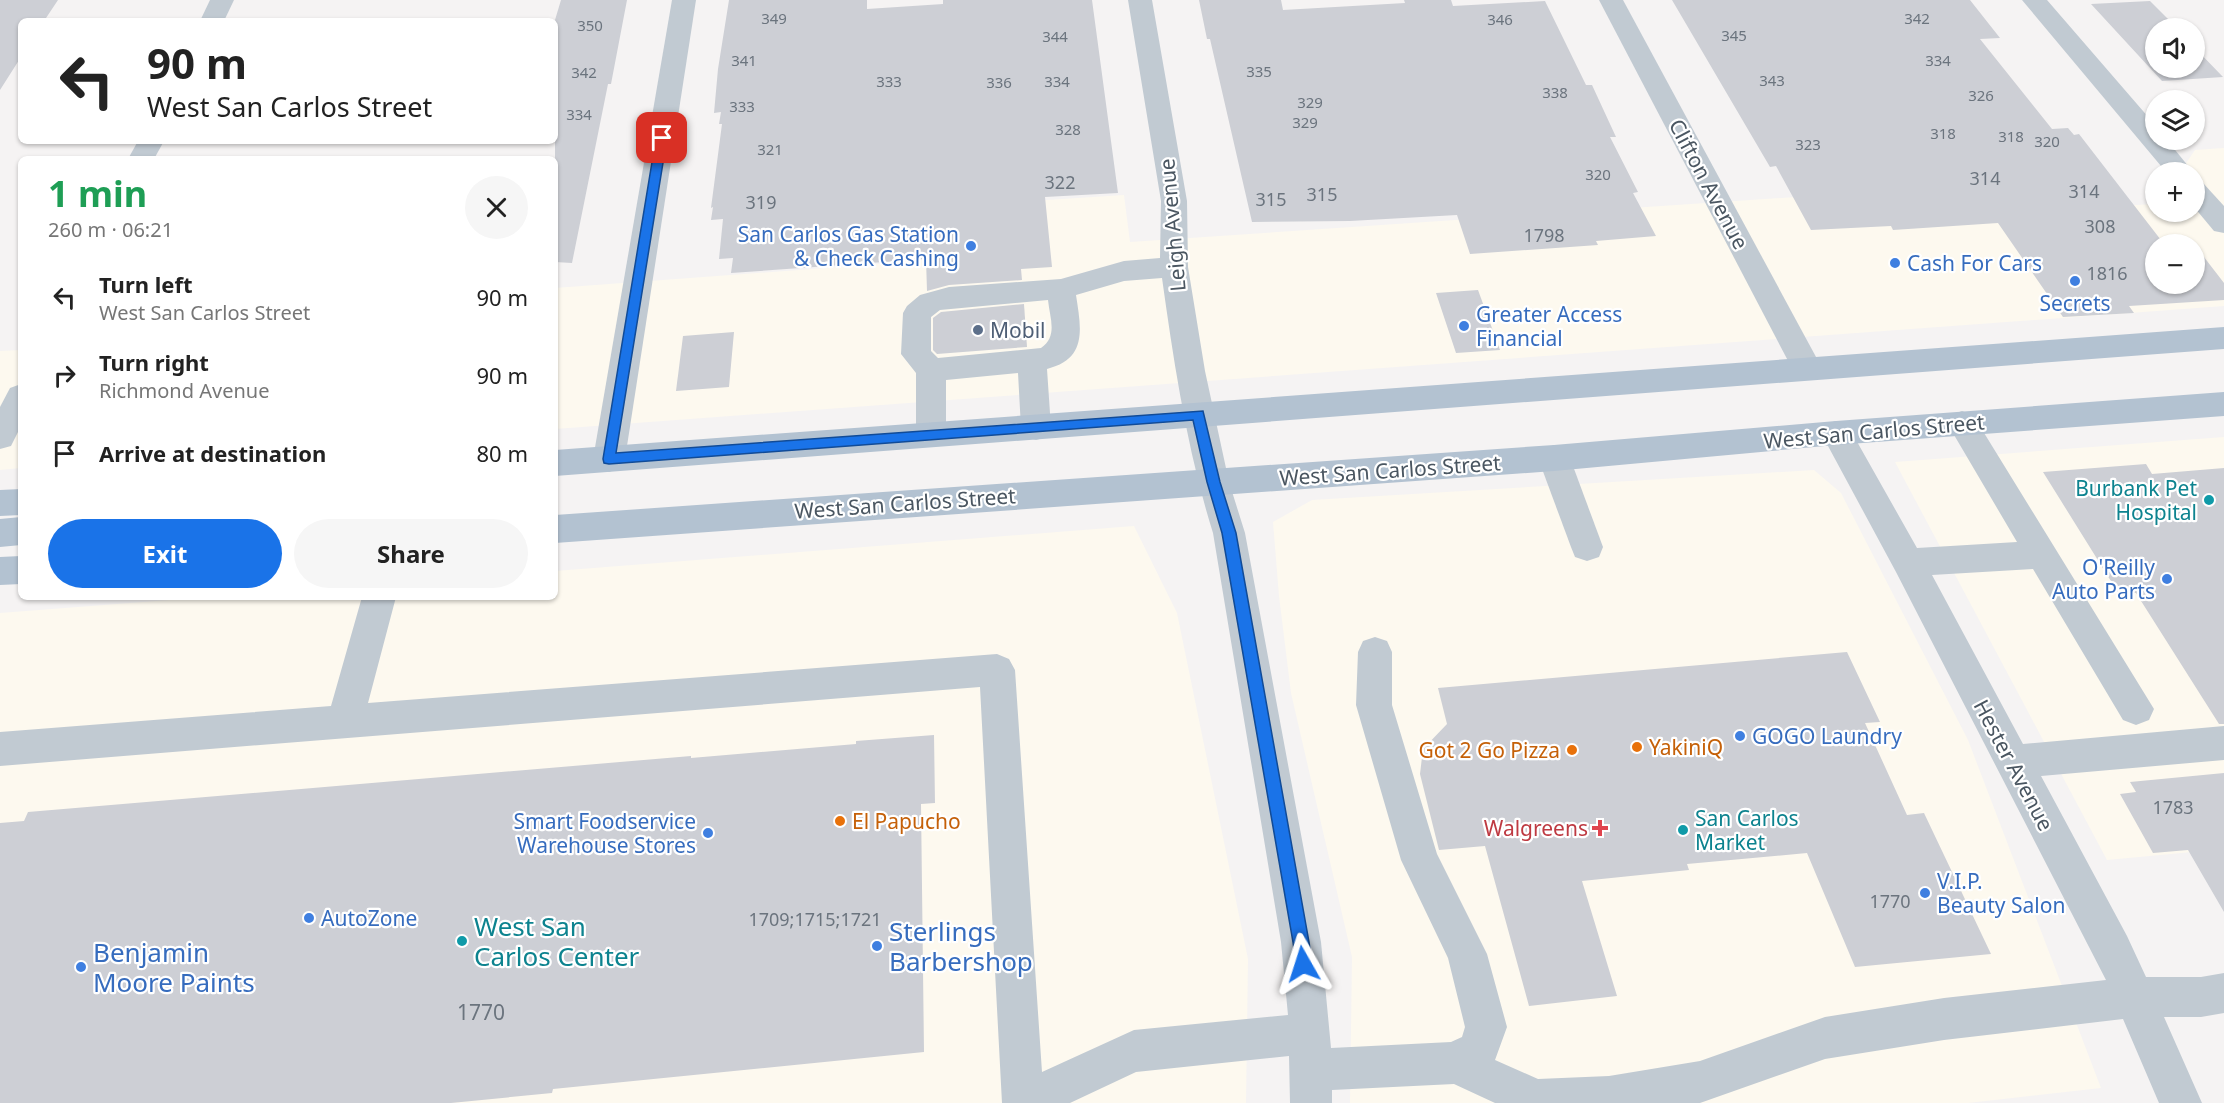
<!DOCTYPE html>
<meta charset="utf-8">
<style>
:root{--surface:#fff;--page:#f6f6f6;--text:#222;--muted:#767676;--accent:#1a73e8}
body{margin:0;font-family:"Noto Sans",sans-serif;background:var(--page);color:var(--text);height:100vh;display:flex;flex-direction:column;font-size:22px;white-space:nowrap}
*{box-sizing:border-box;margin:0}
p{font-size:20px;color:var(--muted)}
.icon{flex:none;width:33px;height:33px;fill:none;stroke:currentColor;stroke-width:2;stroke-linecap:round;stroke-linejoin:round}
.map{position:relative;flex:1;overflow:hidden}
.drawer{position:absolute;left:18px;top:156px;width:540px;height:444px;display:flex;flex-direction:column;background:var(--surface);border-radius:9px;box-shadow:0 2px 4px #0004}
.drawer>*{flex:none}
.guide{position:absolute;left:18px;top:18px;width:540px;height:126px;border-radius:9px;box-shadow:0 2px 4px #0004;background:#fff;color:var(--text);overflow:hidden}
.fabs{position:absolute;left:2145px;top:18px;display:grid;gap:12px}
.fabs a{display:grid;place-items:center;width:60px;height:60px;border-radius:50%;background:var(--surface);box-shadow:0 2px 4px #0004;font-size:30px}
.pin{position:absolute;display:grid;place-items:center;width:51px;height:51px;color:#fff;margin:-26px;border-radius:12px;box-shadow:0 3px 9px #0006}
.me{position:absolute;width:66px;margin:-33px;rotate:354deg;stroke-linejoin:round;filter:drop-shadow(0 0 4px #0008)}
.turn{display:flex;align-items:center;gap:21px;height:126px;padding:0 30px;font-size:27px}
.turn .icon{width:78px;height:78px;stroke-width:2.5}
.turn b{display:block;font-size:42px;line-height:51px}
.round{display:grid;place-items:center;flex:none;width:63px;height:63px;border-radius:32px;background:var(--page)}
.headline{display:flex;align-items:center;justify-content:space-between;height:102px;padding:0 30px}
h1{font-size:36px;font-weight:700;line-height:45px;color:#1e9e55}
.primary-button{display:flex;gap:12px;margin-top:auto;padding:12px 30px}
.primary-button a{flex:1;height:69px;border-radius:36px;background:var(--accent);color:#fff;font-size:24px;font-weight:700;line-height:69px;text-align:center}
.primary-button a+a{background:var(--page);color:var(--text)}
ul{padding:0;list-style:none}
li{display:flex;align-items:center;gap:18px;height:78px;padding:0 30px}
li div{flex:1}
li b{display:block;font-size:22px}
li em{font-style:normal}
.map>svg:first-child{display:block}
</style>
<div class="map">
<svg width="2224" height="1103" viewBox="0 0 2224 1103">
<rect width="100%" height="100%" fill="#f5f3f3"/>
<g fill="#fdf9ef" fill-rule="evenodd">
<path d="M2224 148V306L555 429V288L919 261 920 208 1124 195 1130 242 1972 185 1993 213 2155 204 2156 212H2194V172H2180L2195 150ZM2156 244H2194V284H2156Z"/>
<polygon points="21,350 21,468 0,470 0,351"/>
<polygon points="2224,437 2224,849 2107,860 1895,462"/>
<polygon points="1814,470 1841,493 1968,740 2101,1088 1968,1103 1350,1103 1352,957 1291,693 1279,596 1273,522 1312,500"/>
<polygon points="1134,526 1177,613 1248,959 1246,1103 0,1103 0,613 208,597 555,597 555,571"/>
</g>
<g fill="#cdcfd5">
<polygon points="0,0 58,0 44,21 21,21 21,57 0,90"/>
<polygon points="561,0 627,0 611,84 608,84 572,263 555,262 555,20"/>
<polygon points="729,0 867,0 867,9 943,4 943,0 1092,0 1118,193 1045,197 1052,267 1021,269 1022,280 949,285 927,291 926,259 731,273 733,258 719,259 723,219 711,220 713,207 711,208 722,124 719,124 721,112 714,113 718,69"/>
<polygon points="1199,0 1281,0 1283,10 1405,3 1404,0 1451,0 1453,6 1545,1 1586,85 1592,85 1616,137 1610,137 1638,192 1633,193 1656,236 1596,241 1598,245 1470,254 1457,215 1350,221 1252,222 1210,39 1207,39"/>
<polygon points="1672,0 1970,0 2000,38 1980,39 2052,129 2068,128 2074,135 2079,134 2164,244 2156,244 2156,284 2194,284 2194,249 2197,248 2224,283 2224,300 2129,306 2134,313 2063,317 1998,223 1893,230 1891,226 1811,230 1776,166 1770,167"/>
<polygon points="2150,1 2177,28 2156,28 2156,68 2194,68 2194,47 2223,77 2162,81 2091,4"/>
<polygon points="1478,290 1500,350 1456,353 1436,293"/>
<polygon points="1024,304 1027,347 937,354 933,350 933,318 941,312"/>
<polygon points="734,332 729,387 676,391 683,336"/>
<polygon points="2146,464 2152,474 2224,468 2224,724 2219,724 2136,593 2119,594 2043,472"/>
<polygon points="1847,652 1880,722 1865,723 1907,815 1924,813 1991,954 1855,967 1807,853 1687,864 1689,870 1582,881 1617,996 1529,1006 1485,846 1439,850 1420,774 1423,749 1447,724 1438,688"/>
<polygon points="934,735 935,803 921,804 924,1052 553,1089 552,1093 451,1103 0,1103 0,823 24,821 28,812 691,756 691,758 856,744 856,741"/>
<polygon points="2224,773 2224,912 2188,850 2153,853 2120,794 2136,792 2130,782"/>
</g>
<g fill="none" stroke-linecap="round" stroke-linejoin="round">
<g fill="#c1cad2" fill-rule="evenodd">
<polygon points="210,0 234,0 224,21 200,21"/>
<polygon points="672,0 696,0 625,459 620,468 609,472 598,468 593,459"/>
<path d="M1128 0H1152L1187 201 1188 267 1205 371 1229 482 1245 533 1321 942 1331 1048 1451 1042 1462 1037 1465 1027 1448 958 1401 860 1356 705 1358 652 1363 641 1375 637 1387 641 1392 652V705L1437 854 1487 954 1507 1027 1495 1060 1538 1079 1609 1076 1700 1061 1825 1017 1944 998 2106 980 1896 572 1821 433 1825 424 1836 421 1847 424 1917 548 2017 542 1947 423 1951 415 1962 411 1973 415 2154 709 2149 720 2136 725 2123 720 2033 569 1932 575 2023 744 2224 726V760L2041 776 2127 936 2146 977H2201L2224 973V1013L2201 1017H2164L2202 1103H2159L2123 1019 1944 1040 1825 1059 1700 1103H1495L1454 1084 1332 1090V1103H1290L1289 1056 1136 1072 1070 1103H1002L980 687 0 766V732L331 706 362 597H396L368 703 997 654 1009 659 1015 670 1042 1072 1134 1030 1288 1015 1281 942 1213 533C1187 450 1174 364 1162 278L1124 281 1076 295C1081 328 1088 359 1047 369L1051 428 1047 437 1036 440 1025 437 1021 428 1018 373 946 380V435L942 444 931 447 920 444 916 435V373L901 354 903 313 907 306 920 295 949 287 1061 279 1124 261 1160 258 1161 201ZM1048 300C1050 319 1058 336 1041 348L938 358 931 351V317L940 310Z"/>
<polygon points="1599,0 1623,0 1822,368 1818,376 1807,379 1796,376"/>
<polygon points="2022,0 2047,0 2156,126 2156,140 2167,140 2193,172 2166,172"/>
<polygon points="138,141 164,141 154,159 128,159"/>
<polygon points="2194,180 2203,183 2224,206 2224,233 2214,231 2194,207"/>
<polygon points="21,384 21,426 11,446 0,449 0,407 10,388"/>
<polygon points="1554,445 1565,449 1570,458 1603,547 1599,557 1587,561 1575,557 1571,547 1538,458 1543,449"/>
</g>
<g fill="#b3c2d1" fill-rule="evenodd">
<polygon points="2224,327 2224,349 555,476 555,450"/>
<polygon points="2224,392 2224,416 1836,445 1554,471 555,543 555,515 1554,445 1836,421"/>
<polygon points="21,489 21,515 0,516 0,490"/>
<polygon points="21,517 21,545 0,547 0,519"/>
<polygon points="21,556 21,584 0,585 0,557"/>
</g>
</g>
<polygon fill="#1a73e8" stroke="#114b97" stroke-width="1.5" points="662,134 667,138 616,453 1203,411 1220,482 1236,533 1309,942 1312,964 1309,970 1303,973 1297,970 1293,942 1222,533 1207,482 1193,420 609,464 604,463 603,459 656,138"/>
<g fill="#3f7fe0" stroke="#fff" stroke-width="2">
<circle cx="971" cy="246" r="6"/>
<circle cx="1895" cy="263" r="6"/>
<circle cx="2075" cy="281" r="6"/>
<circle cx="1464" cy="326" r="6"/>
<circle cx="2167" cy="579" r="6"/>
<circle cx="1740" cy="736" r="6"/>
<circle cx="708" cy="833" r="6"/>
<circle cx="1925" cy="893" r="6"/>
<circle cx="309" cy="918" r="6"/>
<circle cx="877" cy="946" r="6"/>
<circle cx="81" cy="967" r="6"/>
</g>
<circle fill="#5c6f8a" stroke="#fff" stroke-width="2" cx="978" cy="330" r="6"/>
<g fill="#0f9aa8" stroke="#fff" stroke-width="2">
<circle cx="2209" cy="500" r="6"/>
<circle cx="1683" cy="830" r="6"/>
<circle cx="462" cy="941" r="6"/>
</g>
<g fill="#e8710a" stroke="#fff" stroke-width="2">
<circle cx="1637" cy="747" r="6"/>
<circle cx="1572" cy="750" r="6"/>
<circle cx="840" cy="821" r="6"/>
</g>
<path fill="#e0444e" stroke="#fff" stroke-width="2" d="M1597 819h6v6h6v6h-6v6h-6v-6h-6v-6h6z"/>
<g text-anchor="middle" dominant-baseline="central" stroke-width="4.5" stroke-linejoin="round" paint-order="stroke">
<g font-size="15" fill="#6b747e">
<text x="774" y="18">349</text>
<text x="1917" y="18">342</text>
<text x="1500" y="19">346</text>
<text x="590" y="25">350</text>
<text x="1734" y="35">345</text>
<text x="1055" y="36">344</text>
<text x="744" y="60">341</text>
<text x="1938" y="60">334</text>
<text x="1259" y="71">335</text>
<text x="584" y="72">342</text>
<text x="1772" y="80">343</text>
<text x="889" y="81">333</text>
<text x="1057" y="81">334</text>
<text x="999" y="82">336</text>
<text x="1555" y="92">338</text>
<text x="1981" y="95">326</text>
<text x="1310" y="102">329</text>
<text x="742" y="106">333</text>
<text x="579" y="114">334</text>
<text x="1305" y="122">329</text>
<text x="1068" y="129">328</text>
<text x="1943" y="133">318</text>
<text x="2011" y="136">318</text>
<text x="2047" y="141">320</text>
<text x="1808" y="144">323</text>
<text x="770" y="149">321</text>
<text x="1598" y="174">320</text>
</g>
<g font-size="18" fill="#6b747e">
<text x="1985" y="178">314</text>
<text x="1060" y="182">322</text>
<text x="2084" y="191">314</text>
<text x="1322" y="194">315</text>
<text x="1271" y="199">315</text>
<text x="761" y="202">319</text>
<text x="2100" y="226">308</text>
<text x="1544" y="235">1798</text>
<text x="2107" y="273">1816</text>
<text x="2173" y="807">1783</text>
<text x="1890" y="901">1770</text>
<text x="815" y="919">1709;1715;1721</text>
</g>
<g font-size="21" fill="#4a5661" stroke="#fff">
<text transform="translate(1709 184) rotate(62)">Clifton Avenue</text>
<text transform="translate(1172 225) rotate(-95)">Leigh Avenue</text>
<text transform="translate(1874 431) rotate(-5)">West San Carlos Street</text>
<text transform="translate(1390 470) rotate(-4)">West San Carlos Street</text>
<text transform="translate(905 503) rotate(-4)">West San Carlos Street</text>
<text transform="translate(2014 765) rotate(62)">Hester Avenue</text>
</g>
<g font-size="21" fill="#366cbe" stroke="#fff" text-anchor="start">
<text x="959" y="234" text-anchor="end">San Carlos Gas Station<tspan x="959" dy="24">&amp; Check Cashing</tspan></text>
<text x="1907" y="263">Cash For Cars</text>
<text x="2075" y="303" text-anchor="middle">Secrets</text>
<text x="1476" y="314">Greater Access<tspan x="1476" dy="24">Financial</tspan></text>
<text x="2155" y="567" text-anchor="end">O'Reilly<tspan x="2155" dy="24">Auto Parts</tspan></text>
<text x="1752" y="736">GOGO Laundry</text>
<text x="696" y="821" text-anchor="end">Smart Foodservice<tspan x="696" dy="24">Warehouse Stores</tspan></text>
<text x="1937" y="881">V.I.P.<tspan x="1937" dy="24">Beauty Salon</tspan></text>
<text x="321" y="918">AutoZone</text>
</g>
<g font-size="21" fill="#4e5e75" stroke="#fff" text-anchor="start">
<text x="990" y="330">Mobil</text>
</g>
<g font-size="21" fill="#0d838f" stroke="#fff" text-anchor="end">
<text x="2197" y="488">Burbank Pet<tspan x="2197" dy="24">Hospital</tspan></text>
<text x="1695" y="818" text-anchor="start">San Carlos<tspan x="1695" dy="24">Market</tspan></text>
</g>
<g font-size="21" fill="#c56008" stroke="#fff" text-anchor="start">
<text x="1649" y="747">YakiniQ</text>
<text x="1560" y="750" text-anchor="end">Got 2 Go Pizza</text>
<text x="852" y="821">El Papucho</text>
</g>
<g font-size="21" fill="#be3a42" stroke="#fff" text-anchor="end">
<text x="1588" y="828">Walgreens</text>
</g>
<g font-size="21" fill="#6b747e">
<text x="481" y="1012">1770</text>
</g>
<g font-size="26" fill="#0d838f" stroke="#fff" text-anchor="start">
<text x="474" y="926">West San<tspan x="474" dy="30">Carlos Center</tspan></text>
</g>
<g font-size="26" fill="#366cbe" stroke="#fff" text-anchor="start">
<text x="889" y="931">Sterlings<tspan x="889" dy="30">Barbershop</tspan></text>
<text x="93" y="952">Benjamin<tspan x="93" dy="30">Moore Paints</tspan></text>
</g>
</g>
</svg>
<div class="fabs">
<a><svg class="icon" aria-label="sound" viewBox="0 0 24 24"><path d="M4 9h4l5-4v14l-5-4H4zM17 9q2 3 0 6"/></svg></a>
<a><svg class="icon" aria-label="layers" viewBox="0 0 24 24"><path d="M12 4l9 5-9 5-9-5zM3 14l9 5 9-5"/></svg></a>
<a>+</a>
<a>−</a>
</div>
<div class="pin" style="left:662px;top:138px;background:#d93025"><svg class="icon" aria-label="arrive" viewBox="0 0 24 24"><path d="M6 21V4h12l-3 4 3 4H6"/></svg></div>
<svg class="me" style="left:1303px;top:964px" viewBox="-20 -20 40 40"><path d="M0-17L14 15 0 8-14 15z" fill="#1a73e8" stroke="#fff" stroke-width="4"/></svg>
<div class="guide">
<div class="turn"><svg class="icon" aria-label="left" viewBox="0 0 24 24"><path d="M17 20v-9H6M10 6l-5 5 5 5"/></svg><div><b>90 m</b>West San Carlos Street</div></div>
</div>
<section class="drawer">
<div class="headline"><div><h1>1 min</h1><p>260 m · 06:21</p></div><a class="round"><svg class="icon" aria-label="close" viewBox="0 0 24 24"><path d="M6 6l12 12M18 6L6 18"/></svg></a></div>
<ul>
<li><svg class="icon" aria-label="left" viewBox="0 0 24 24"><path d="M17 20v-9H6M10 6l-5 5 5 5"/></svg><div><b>Turn left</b><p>West San Carlos Street</p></div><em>90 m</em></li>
<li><svg class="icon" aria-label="right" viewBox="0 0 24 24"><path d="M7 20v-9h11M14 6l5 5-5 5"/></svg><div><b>Turn right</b><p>Richmond Avenue</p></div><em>90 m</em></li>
<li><svg class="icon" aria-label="arrive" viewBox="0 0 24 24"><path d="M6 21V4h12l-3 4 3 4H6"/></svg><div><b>Arrive at destination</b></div><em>80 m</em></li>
</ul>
<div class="primary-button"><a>Exit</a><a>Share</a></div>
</section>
</div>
